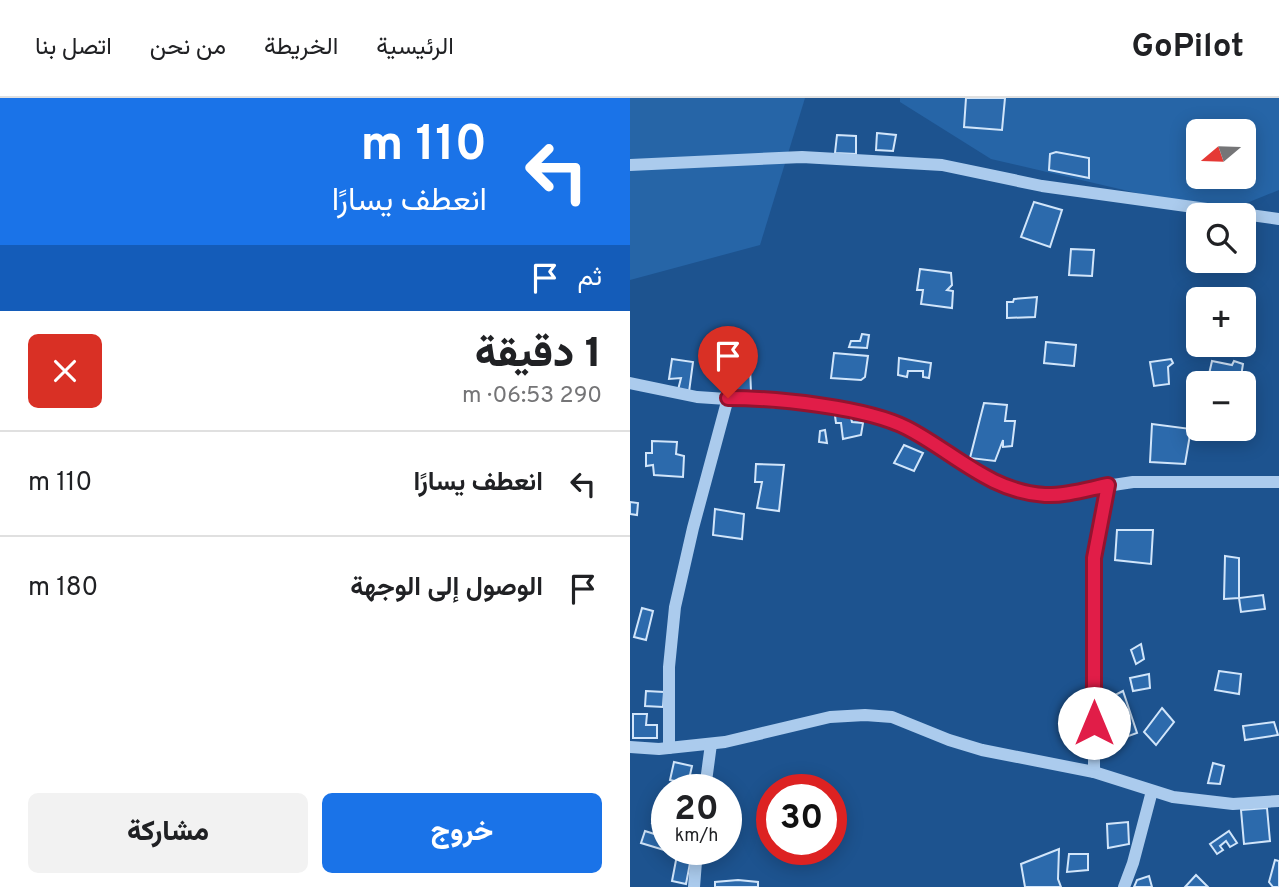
<!DOCTYPE html>
<html lang="ar">
<meta charset="utf-8">
<style>
:root{--surface:#fff;--page:#f2f2f2;--text:#202124;--muted:#757577;--line:#e0e0e0;--accent:#1a73e8}
body{margin:0;font-family:Overpass,Vazirmatn,sans-serif;background:var(--page);color:var(--text);direction:rtl;height:100vh;display:flex;flex-direction:column;font-size:26px;white-space:nowrap}
*{box-sizing:border-box;margin:0}
p{font-size:23px;color:var(--muted)}
.icon{flex:none;width:38px;height:38px;fill:none;stroke:currentColor;stroke-width:2;stroke-linecap:round;stroke-linejoin:round}
.map{position:relative;flex:1;overflow:hidden;direction:ltr}
.panel{display:flex;flex-direction:column;background:var(--surface);width:630px}
.panel>*{flex:none}
.guide{background:#1a73e8;color:#fff;overflow:hidden}
.needle{width:46px;rotate:251deg}
.fabs{position:absolute;left:556px;top:21px;display:grid;gap:14px}
.fabs a{display:grid;place-items:center;width:70px;height:70px;border-radius:10px;background:var(--surface);box-shadow:0 4px 18px #0003;font-size:35px}
.speed{position:absolute;left:21px;top:676px;display:flex;gap:14px;font-size:35px;font-weight:700;text-align:center}
.speed>*{display:grid;place-content:center;width:91px;height:91px;border-radius:50%;background:var(--surface);box-shadow:0 4px 18px #0003;line-height:1}
.speed small{font-size:18px;font-weight:400}
.speed .limit{border:10px solid #d22;background:#fff;color:#111}
.pin{position:absolute;display:grid;place-items:center;width:60px;height:60px;color:#fff;margin:-72px -30px;border-radius:50% 50% 50% 0;rotate:-45deg;box-shadow:0 0 7px #0007}
.pin .icon{rotate:45deg}
.me{position:absolute;width:77px;margin:-38px;rotate:0deg;stroke-linejoin:round;filter:drop-shadow(0 0 5px #0008)}
.turn{display:flex;align-items:center;gap:24px;height:147px;padding:0 28px;font-size:32px}
.turn .icon{width:91px;height:91px;stroke-width:2.5}
.turn b{display:block;font-size:49px;line-height:60px}
.then{display:flex;align-items:center;height:66px;padding:0 28px;background:#0003;gap:14px;font-size:26px}
.round{display:grid;place-items:center;flex:none;width:74px;height:74px;border-radius:10px;background:var(--page)}
.summary{display:flex;align-items:center;justify-content:space-between;height:119px;padding:0 28px}
h1{font-size:42px;font-weight:800;line-height:52px}
.primary-button{display:flex;gap:14px;margin-top:auto;padding:14px 28px}
.primary-button a{flex:1;height:80px;border-radius:10px;background:var(--accent);color:#fff;font-size:28px;font-weight:800;line-height:80px;text-align:center}
.primary-button a+a{background:var(--page);color:var(--text)}
ul{padding:0;list-style:none}
li{display:flex;align-items:center;gap:21px;height:105px;padding:0 28px;border-top:2px solid var(--line)}
li div{flex:1}
li b{display:block;font-size:26px}
li em{font-style:normal}
header{display:flex;align-items:center;gap:42px;box-sizing:border-box;height:98px;padding:0 35px;background:var(--surface);border-bottom:2px solid var(--line)}
header strong{font-size:33px}
nav{display:flex;gap:38px;margin-inline-start:auto;font-size:24px}
main{display:flex;flex:1;min-height:0}
.map>svg:first-child{display:block}
</style>
<header>
<strong>GoPilot</strong>
<nav><a>الرئيسية</a><a>الخريطة</a><a>من نحن</a><a>اتصل بنا</a></nav>
</header>
<main>
<div class="map">
<svg width="649" height="789" viewBox="0 0 649 789">
<rect width="100%" height="100%" fill="#1d538f"/>
<g fill="#2665a7" fill-rule="evenodd">
<polygon points="0,0 175,0 130,147 0,182"/>
<path d="M270 0H649V92L592 115 361 61 270 4ZM569 33H614V79H569Z"/>
</g>
<g fill="#2c6aac" stroke="#d1e5fa" stroke-width="2">
<polygon points="336,0 375,0 372,32 334,29"/>
<polygon points="247,35 266,37 263,53 246,52"/>
<polygon points="207,37 226,38 226,56 205,55"/>
<polygon points="426,54 459,60 459,80 419,72 420,56"/>
<polygon points="404,104 432,112 420,149 391,139"/>
<polygon points="441,151 464,152 462,178 439,177"/>
<polygon points="576,163 598,163 594,172 575,173"/>
<polygon points="290,171 321,175 322,187 317,192 323,193 322,210 291,206 293,192 287,192"/>
<polygon points="407,199 405,219 377,220 377,204 383,204 384,201"/>
<polygon points="232,236 239,237 237,250 219,249 221,243 230,243"/>
<polygon points="416,244 446,247 444,268 414,265"/>
<polygon points="204,255 238,258 235,279 231,282 201,280"/>
<polygon points="269,260 301,265 299,280 293,279 293,273 278,273 277,279 268,277"/>
<polygon points="42,261 63,264 59,294 48,292 51,280 39,281"/>
<polygon points="541,261 543,265 538,269 539,286 524,288 520,264"/>
<polygon points="582,263 602,267 604,263 613,266 610,285 577,285"/>
<polygon points="97,267 120,269 121,294 95,293"/>
<polygon points="354,305 377,307 375,323 385,323 382,348 373,349 373,342 365,363 340,360"/>
<polygon points="220,316 222,324 233,325 231,337 213,341 211,325 206,325 205,318"/>
<polygon points="522,326 561,331 555,366 520,364"/>
<polygon points="195,332 197,345 189,344 190,333"/>
<polygon points="22,343 47,344 46,356 54,358 53,379 24,377 23,367 16,368 16,355 22,355"/>
<polygon points="274,347 293,355 284,373 264,365"/>
<polygon points="126,366 154,367 149,413 127,410 132,384 125,384"/>
<polygon points="0,404 8,405 7,417 0,416"/>
<polygon points="85,411 114,416 112,441 83,437"/>
<polygon points="487,432 523,432 521,466 485,462"/>
<polygon points="595,458 609,460 609,500 594,501"/>
<polygon points="633,497 635,511 611,514 609,500"/>
<polygon points="12,510 23,513 16,542 4,539"/>
<polygon points="511,546 514,561 506,566 501,552"/>
<polygon points="589,573 611,576 609,596 585,592"/>
<polygon points="519,576 520,590 503,593 500,580"/>
<polygon points="16,593 34,594 33,609 15,608"/>
<polygon points="493,593 507,635 493,640 477,601"/>
<polygon points="532,610 544,624 526,647 514,634"/>
<polygon points="3,616 17,616 16,627 27,627 27,640 3,640"/>
<polygon points="644,624 648,637 615,642 613,628"/>
<polygon points="44,664 62,668 58,686 40,682"/>
<polygon points="583,665 594,668 590,686 578,685"/>
<polygon points="29,702 37,705 37,730 22,725"/>
<polygon points="637,710 640,743 614,746 611,712"/>
<polygon points="498,724 499,746 478,750 477,726"/>
<polygon points="15,733 37,740 34,752 11,745"/>
<polygon points="599,733 607,745 600,749 596,743 590,748 593,752 587,756 580,746"/>
<polygon points="429,751 428,781 431,789 395,789 391,766"/>
<polygon points="439,756 458,756 458,772 437,774"/>
<polygon points="47,757 61,760 56,786 42,783"/>
<polygon points="645,762 649,763 649,789 643,789 639,784"/>
<polygon points="566,777 578,789 555,789"/>
<polygon points="519,778 522,789 504,789 507,782"/>
<polygon points="108,782 128,784 128,789 85,789 85,784"/>
</g>
<g fill="none" stroke-linecap="round" stroke-linejoin="round">
<g stroke="#abcbed" stroke-width="12">
<polyline points="0,67 172,59 312,67 412,88 649,121"/>
<polyline points="0,285 67,299 184,307 241,318 276,329 361,382 401,395 417,397 503,384 649,384"/>
<polyline points="0,649 29,651 95,644 200,619 235,617 262,619 319,642 352,652 464,674 543,699 603,706 649,703"/>
<polyline points="39,650 39,569 45,509 63,430 98,300"/>
<polyline points="464,674 464,460 478,387"/>
<polyline points="75,691 81,646"/>
<polyline points="64,789 67,751"/>
<polyline points="494,789 503,765 522,693"/>
</g>
</g>
<g fill="none" stroke-linecap="round" stroke-linejoin="round">
<g stroke="#92132f" stroke-width="18">
<path id="route" d="M98 300C145 300 236 309 277 330 322 353 360 394 415 397 435 398 458 391 478 387L464 460V625"/>
</g>
<use href="#route" stroke="#e11d48" stroke-width="12"/>
</g>
</svg>
<div class="fabs">
<a><svg class="needle" viewBox="-14 -14 28 28"><path d="M0-13l5 13h-10z" fill="#e53935"/><path d="M0 13l5-13h-10z" fill="#757577"/></svg></a>
<a><svg class="icon" aria-label="search" viewBox="0 0 24 24"><circle cx="10" cy="10" r="6"/><path d="M15 15l6 6"/></svg></a>
<a>+</a>
<a>−</a>
</div>
<div class="speed"><div>20<small>km/h</small></div><div class="limit">30</div></div>
<div class="pin" style="left:98px;top:300px;background:#d93025"><svg class="icon" aria-label="arrive" viewBox="0 0 24 24"><path d="M6 21V4h12l-3 4 3 4H6"/></svg></div>
<svg class="me" style="left:464px;top:625px" viewBox="-20 -20 40 40"><circle r="19" fill="#fff"/><path d="M0-13L10 11 0 6-10 11z" fill="#e11d48"/></svg>
</div>
<section class="panel">
<div class="guide">
<div class="turn"><svg class="icon" aria-label="left" viewBox="0 0 24 24"><path d="M17 20v-9H6M10 6l-5 5 5 5"/></svg><div><b>110 m</b>انعطف يسارًا</div></div>
<div class="then">ثم<svg class="icon" aria-label="arrive" viewBox="0 0 24 24"><path d="M6 21V4h12l-3 4 3 4H6"/></svg></div>
</div>
<div class="summary"><div><h1>1 دقيقة</h1><p>290 m · 06:53</p></div><a class="round" style="background:#d93025;color:#fff"><svg class="icon" aria-label="close" viewBox="0 0 24 24"><path d="M6 6l12 12M18 6L6 18"/></svg></a></div>
<ul>
<li><svg class="icon" aria-label="left" viewBox="0 0 24 24"><path d="M17 20v-9H6M10 6l-5 5 5 5"/></svg><div><b>انعطف يسارًا</b></div><em>110 m</em></li>
<li><svg class="icon" aria-label="arrive" viewBox="0 0 24 24"><path d="M6 21V4h12l-3 4 3 4H6"/></svg><div><b>الوصول إلى الوجهة</b></div><em>180 m</em></li>
</ul>
<div class="primary-button"><a>خروج</a><a>مشاركة</a></div>
</section>
</main>
